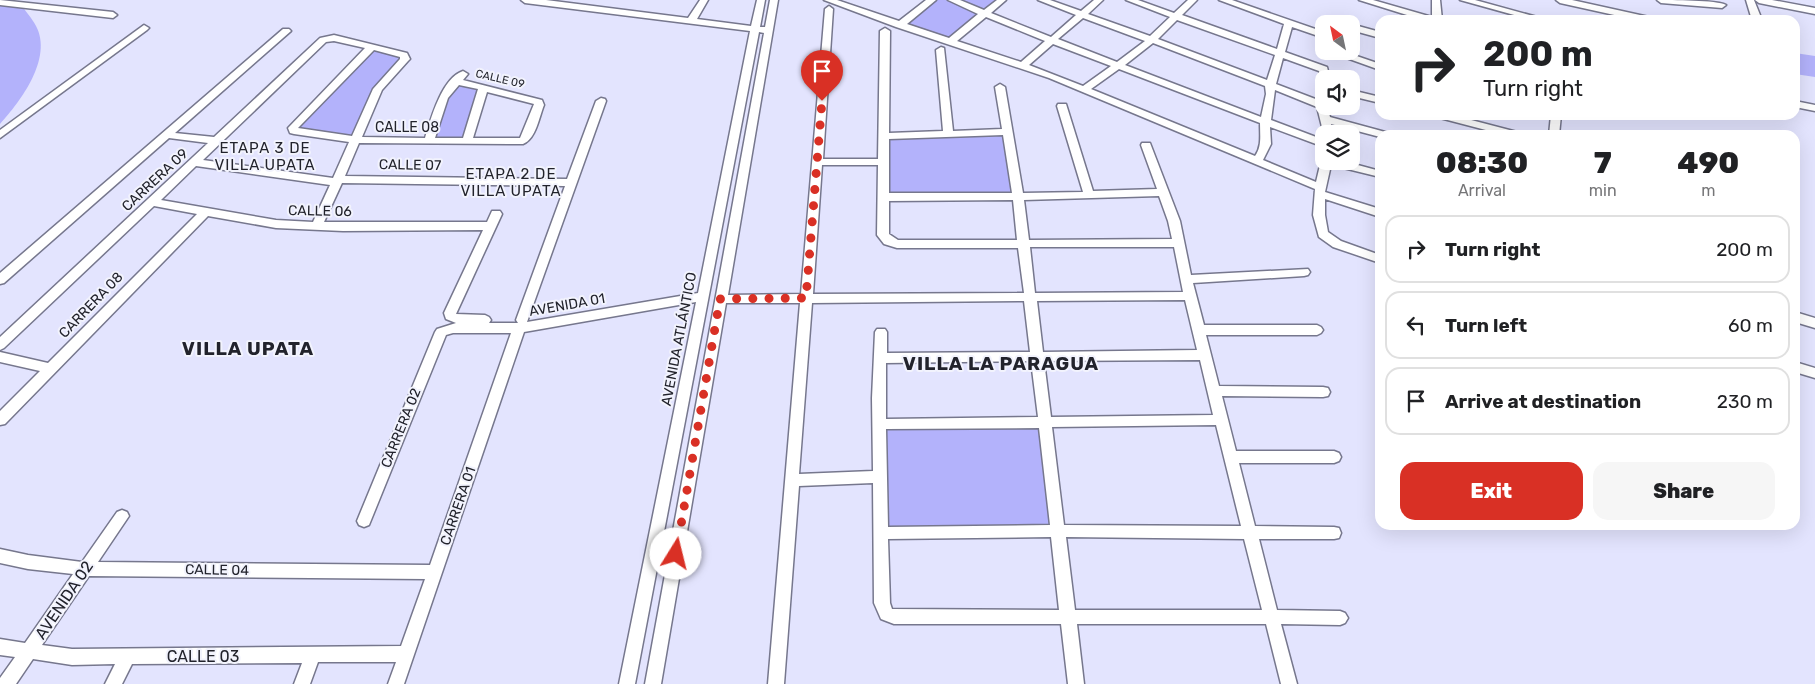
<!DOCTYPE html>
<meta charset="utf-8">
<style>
:root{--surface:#fff;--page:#f6f6f6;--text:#202124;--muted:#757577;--line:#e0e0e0;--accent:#d93025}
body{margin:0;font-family:Rubik,sans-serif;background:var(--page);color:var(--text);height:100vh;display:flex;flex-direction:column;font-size:19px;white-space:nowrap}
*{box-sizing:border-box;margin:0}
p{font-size:16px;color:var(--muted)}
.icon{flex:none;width:28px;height:28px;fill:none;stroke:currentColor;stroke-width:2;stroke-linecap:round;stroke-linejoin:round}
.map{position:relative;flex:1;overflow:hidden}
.details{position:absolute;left:1375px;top:130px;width:425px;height:400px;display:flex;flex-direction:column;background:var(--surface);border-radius:15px;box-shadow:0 5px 20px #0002}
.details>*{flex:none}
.banner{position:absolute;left:1375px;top:15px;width:425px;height:105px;border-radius:15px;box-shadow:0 5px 20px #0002;background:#fff;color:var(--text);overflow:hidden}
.needle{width:32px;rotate:327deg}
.tools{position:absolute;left:1315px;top:15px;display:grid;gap:10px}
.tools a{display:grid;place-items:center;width:45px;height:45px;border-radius:10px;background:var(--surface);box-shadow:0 5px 20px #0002;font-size:25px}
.pin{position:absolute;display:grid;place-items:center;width:42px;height:42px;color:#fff;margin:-51px -21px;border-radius:50% 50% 50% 0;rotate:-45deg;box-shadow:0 0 5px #0007}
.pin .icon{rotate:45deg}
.me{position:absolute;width:55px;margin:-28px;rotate:9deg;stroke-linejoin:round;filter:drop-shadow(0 0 4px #0008)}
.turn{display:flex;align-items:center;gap:18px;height:105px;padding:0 25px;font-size:22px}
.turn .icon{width:65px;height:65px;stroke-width:2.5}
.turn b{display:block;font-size:35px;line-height:42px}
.eta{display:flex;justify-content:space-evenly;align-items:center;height:85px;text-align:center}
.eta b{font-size:30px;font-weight:800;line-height:35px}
.button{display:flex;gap:10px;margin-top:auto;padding:10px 25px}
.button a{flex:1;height:58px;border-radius:15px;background:var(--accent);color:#fff;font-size:20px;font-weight:800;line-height:58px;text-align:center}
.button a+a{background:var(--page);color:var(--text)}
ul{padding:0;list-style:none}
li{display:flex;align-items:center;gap:15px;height:68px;margin:0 10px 8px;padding:0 15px;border:2px solid var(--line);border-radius:15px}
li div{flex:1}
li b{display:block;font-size:19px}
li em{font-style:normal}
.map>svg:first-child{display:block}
</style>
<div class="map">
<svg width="1815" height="684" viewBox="0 0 1815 684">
<rect width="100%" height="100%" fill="#e3e4fe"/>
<g fill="#b3b2fb">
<polygon points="932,0 1002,0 949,42 899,25"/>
<path d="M0 2 20 3C25 11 32 18 36 26 53 58 21 101 0 124Z"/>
<polygon points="372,47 404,55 388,77 355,140 293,128"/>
<polygon points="1795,53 1815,56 1815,77 1795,74"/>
<polygon points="456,81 483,88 467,141 429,141 440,104"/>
<polygon points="1006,132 1018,196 884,197 883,136"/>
<polygon points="1044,421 1057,531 881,533 880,424"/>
</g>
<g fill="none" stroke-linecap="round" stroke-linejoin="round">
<g stroke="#76778d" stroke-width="3">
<g id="minor">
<polygon points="0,0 113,12 117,15 113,18 0,5"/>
<path d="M521 0H546L688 18 700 0H708L697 19 751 26 757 0H765L760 27H765L770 0H778L728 295 801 294 825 9 829 6 833 9 823 159H878L880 31 885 28 890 31 889 133 943 131 936 50 941 47 944 48 953 131 1002 129 995 87 1000 84 1005 87 1023 193 1083 192 1057 106 1058 104H1066L1093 191 1157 189 1141 145 1142 143H1150L1180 221 1191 275 1308 269 1310 272 1308 275 1304 276 1193 283 1204 325H1317L1321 327 1323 330 1321 333 1317 335H1206L1219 386 1323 387 1328 388 1330 392 1328 396 1323 397 1222 396 1236 451H1334L1339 453 1341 457 1339 461 1334 463H1239L1255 526 1334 527 1339 528 1341 533 1339 538 1334 539H1259L1277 610 1340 611 1345 613 1348 618 1345 623 1340 625 1281 624 1297 684H1281L1266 624H1077L1084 684H1068L1061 624H894L881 619 874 603 873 483 799 486 784 684H768L800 303H726L661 684H645L764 33 759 32 635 684H619L696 302 524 332 404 684H388L396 662H318L310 684H294L302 663 132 664 122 684H105L115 664 72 665 33 659 16 684H0V678L15 657 0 655V639L25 643 73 574 28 569 0 563V549L28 555 82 562 117 512 122 510 127 512 129 516 98 562 430 565 511 333H453L446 335 369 525 364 527 359 525 357 521 435 332 437 329 456 323 446 319 444 313 483 230 343 231 276 228 208 216 5 424 0 425V411L40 371 0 362V352L48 363 197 214 154 206 4 348 0 350V337L208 143 169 138 4 283 0 284V273L283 29H289L291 31 175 133 214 137 320 38 334 35 407 53 410 59 408 61 382 90 362 137 425 138C431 118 442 78 463 71L468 74 463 80 542 100 544 105C539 117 536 139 523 144L359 143 345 176 567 179 596 101 601 98 605 99 606 101 527 322 698 293 750 31 525 3ZM334 41 365 48 288 128 290 133 294 134 349 142 333 178 203 160 326 42ZM374 50 400 57V59L373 89 352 136 298 128ZM459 85 478 89 463 138H435L448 98ZM487 92 534 104 520 138H473ZM1003 135 1012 193H889V139ZM822 165H878L877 235 884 244 897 248H1018L1024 293 813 294ZM196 166 330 185 313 222 276 220 161 200ZM342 183 565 186 516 320 518 323H489L491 320 489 317 485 315 456 314 502 214 500 211H492L487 222H324ZM1159 196 1168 221 1172 239 1029 240 1024 200ZM1013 200 1017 240H898L889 234V201ZM1030 247H1174L1183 292 1035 293ZM1185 300 1197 350 1043 352 1037 301ZM1024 301 1030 352 887 353V332L885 329H877L875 332 872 398 873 471 799 474 812 303ZM1200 360 1213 415 1051 417 1044 361ZM1031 361 1038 417 886 419V363ZM1216 425 1241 526 1064 525 1052 427ZM1039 428 1050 525 888 527 886 429ZM1051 537 1059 610 892 609 890 603 888 539ZM1066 537 1244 539 1262 610H1075ZM89 576 425 579 401 646 72 649 42 645Z"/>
<path d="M824 0H837L899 21 926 0H936L907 24 949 38 978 14 948 0H960L984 10 997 0H1006L991 13 1051 37 1076 15 1038 0H1050L1081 11 1094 0H1103L1088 14 1150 36 1170 17 1126 0H1138L1174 13 1188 0H1197L1182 15 1277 49 1284 24 1219 0H1232L1324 32V38L1292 27 1285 52 1327 67 1330 79H1324V82L1322 81 1319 71 1283 58 1276 84 1318 100 1321 94 1324 93V106H1327L1330 117 1389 133 1390 135H1380V137L1331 124 1333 134H1324V135L1317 107 1275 90 1271 120 1324 140V147L1270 127 1271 144 1263 160 1316 182 1321 161 1324 158V161H1343L1380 171V177L1331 165 1325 192 1380 209V217L1325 199V215L1328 232 1341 241 1380 255V263L1333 247 1319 237 1313 215 1315 189 1049 78 896 27ZM986 17 1045 41 1021 62 957 41ZM1083 18 1145 41 1117 62 1058 39ZM1177 20 1275 55 1267 80 1158 39ZM1153 43 1265 86 1266 94 1261 117 1125 65ZM1053 44 1111 66 1083 86 1029 65ZM1119 69 1260 123C1260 136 1262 146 1255 156L1091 89Z"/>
<polygon points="1359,0 1373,0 1432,17 1432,0 1440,0 1442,20 1423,20"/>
<polygon points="1460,0 1475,0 1548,20 1532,20"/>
<polygon points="1556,0 1572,0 1649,17 1654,20 1637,20 1560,3"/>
<path d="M1657 0C1671 0 1717 0 1726 5L1722 8 1661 3Z"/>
<polygon points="1746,0 1754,0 1762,20 1752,20"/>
<polygon points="1755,0 1772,0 1815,8 1815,14 1759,3"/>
<polygon points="1337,20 1344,22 1345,24 1333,24"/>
<polygon points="1351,24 1380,32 1380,38 1351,30"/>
<polygon points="144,25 149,28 147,30 0,138 0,130"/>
<polygon points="1327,51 1342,51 1380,64 1380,70"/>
<polygon points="1351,90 1380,97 1380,103 1351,96"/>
<polygon points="1795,101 1815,105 1815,111 1795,107"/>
<polygon points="1435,115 1452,115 1521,133 1522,135 1505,135 1436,117"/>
<polygon points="1551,115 1561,115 1559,135 1549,135"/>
<polygon points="1795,312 1815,318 1815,328 1795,322"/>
<polygon points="1795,362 1815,368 1815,378 1795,372"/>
</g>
</g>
<use href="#minor" fill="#fff" fill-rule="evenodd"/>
</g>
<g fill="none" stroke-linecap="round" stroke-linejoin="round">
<polyline stroke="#d93025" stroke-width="9" stroke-dasharray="0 16.2" points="676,554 720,299 806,298 822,101"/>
</g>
<g text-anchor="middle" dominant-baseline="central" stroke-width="4" stroke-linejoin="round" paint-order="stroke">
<g font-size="11" fill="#22232c" stroke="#f2f3fd">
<text transform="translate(500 79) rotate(13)">CALLE 09</text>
</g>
<g font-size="14" fill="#22232c" stroke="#f2f3fd">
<text x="407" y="127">CALLE 08</text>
<text transform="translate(410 165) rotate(1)">CALLE 07</text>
<text transform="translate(155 180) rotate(-43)">CARRERA 09</text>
<text transform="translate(320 211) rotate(1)">CALLE 06</text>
<text transform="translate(91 305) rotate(-46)">CARRERA 08</text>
<text transform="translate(567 305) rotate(-10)">AVENIDA 01</text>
<text transform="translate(679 339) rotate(-79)">AVENIDA ATLÁNTICO</text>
<text transform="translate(401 428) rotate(-68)">CARRERA 02</text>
<text transform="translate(458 506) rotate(-71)">CARRERA 01</text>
<text transform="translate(217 570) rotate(1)">CALLE 04</text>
</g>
<g font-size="15" letter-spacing="1" fill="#22232c" stroke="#f2f3fd">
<text x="265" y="148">ETAPA 3 DE<tspan x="265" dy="17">VILLA UPATA</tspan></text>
<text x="511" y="174">ETAPA 2 DE<tspan x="511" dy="17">VILLA UPATA</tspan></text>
</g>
<g font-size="16" fill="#22232c" stroke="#f2f3fd">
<text transform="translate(64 600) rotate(-56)">AVENIDA 02</text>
<text x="203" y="656">CALLE 03</text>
</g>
<g font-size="19" font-weight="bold" letter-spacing="1" fill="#22232c" stroke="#f2f3fd">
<text x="248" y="348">VILLA UPATA</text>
<text x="1001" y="363">VILLA LA PARAGUA</text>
</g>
</g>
</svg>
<div class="tools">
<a><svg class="needle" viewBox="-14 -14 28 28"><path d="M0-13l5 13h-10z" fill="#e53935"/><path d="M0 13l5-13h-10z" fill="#757577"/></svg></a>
<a><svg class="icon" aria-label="sound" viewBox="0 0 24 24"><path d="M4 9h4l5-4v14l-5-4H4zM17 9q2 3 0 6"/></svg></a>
<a><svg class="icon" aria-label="layers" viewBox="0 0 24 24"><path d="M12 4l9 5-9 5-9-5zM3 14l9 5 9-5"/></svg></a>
</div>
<div class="pin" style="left:822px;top:101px;background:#d93025"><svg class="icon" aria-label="arrive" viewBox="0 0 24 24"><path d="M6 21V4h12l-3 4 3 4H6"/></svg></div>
<svg class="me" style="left:676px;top:554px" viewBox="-20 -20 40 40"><circle r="19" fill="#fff"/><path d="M0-13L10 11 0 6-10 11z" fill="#d93025"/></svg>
<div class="banner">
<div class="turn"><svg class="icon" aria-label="right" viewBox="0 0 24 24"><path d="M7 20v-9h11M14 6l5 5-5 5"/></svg><div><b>200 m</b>Turn right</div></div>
</div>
<section class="details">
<div class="eta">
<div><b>08:30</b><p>Arrival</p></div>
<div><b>7</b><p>min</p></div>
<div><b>490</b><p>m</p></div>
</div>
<ul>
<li><svg class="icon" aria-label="right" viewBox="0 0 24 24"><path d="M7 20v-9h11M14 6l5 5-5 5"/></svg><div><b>Turn right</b></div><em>200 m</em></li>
<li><svg class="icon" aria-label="left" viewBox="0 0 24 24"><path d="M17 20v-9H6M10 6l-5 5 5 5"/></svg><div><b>Turn left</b></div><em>60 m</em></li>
<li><svg class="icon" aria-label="arrive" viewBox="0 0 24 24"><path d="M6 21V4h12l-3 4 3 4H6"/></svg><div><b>Arrive at destination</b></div><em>230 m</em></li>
</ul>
<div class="button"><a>Exit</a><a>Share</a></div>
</section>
</div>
